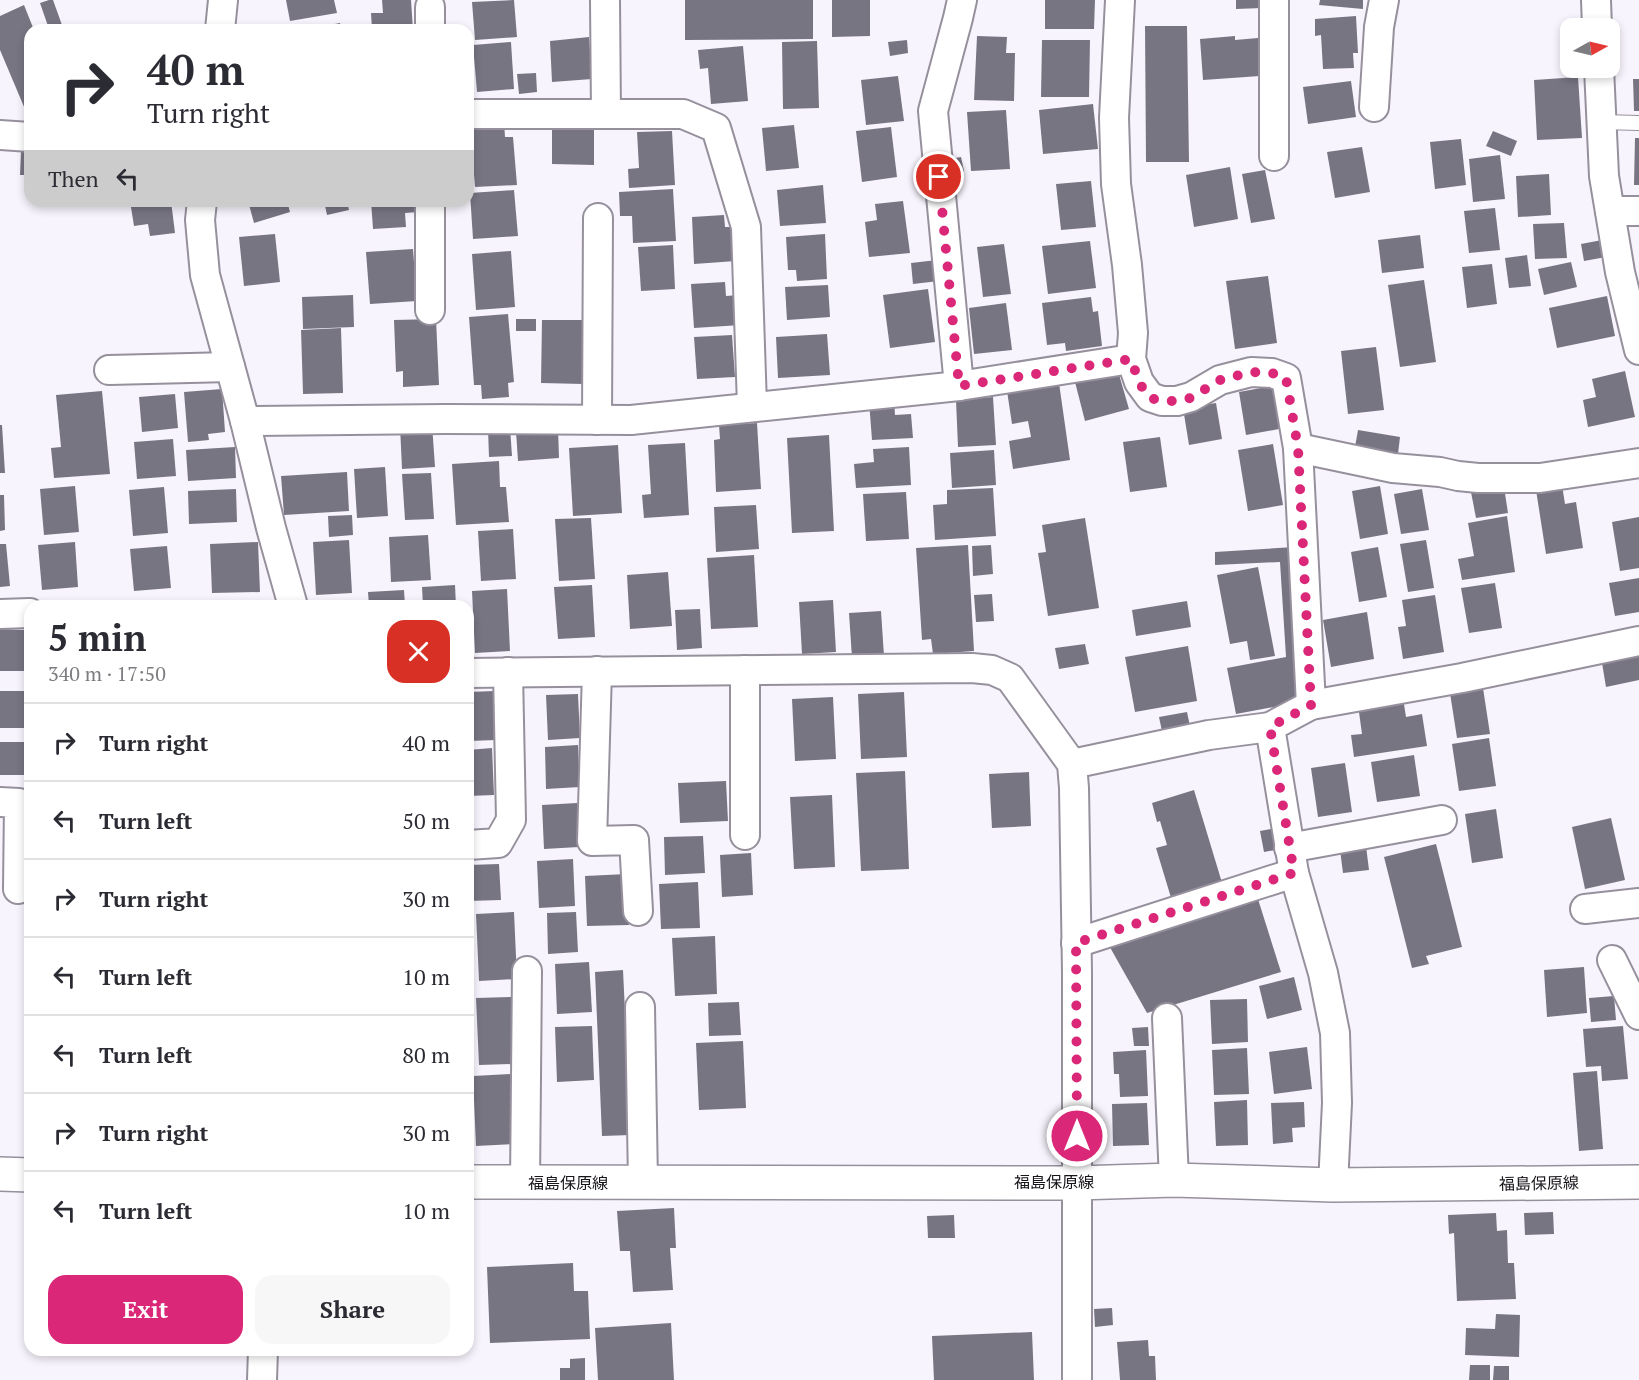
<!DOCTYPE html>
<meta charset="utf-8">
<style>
:root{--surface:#fff;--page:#f7f7f7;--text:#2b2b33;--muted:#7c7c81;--line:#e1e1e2;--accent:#db2777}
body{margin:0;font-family:"PT Serif","Noto Sans JP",serif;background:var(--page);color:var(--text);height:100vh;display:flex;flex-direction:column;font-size:22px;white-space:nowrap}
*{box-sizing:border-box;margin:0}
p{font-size:20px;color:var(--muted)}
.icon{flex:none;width:33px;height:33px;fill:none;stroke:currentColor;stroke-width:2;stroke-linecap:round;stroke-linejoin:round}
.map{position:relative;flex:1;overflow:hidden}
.side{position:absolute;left:24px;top:600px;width:450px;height:756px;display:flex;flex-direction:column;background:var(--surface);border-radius:18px;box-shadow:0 3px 9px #0003}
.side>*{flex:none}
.guide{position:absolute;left:24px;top:24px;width:450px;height:183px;border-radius:18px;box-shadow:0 3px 9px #0003;background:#fff;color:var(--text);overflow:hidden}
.needle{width:39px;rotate:82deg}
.buttons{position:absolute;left:1560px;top:18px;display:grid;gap:12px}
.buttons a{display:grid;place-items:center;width:60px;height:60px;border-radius:12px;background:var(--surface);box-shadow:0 3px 9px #0003;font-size:30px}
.pin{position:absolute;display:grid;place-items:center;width:51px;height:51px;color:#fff;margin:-26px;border:3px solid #fff;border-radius:50%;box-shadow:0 2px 6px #0007}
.me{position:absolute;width:66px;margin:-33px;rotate:0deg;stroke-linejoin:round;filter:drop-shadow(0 0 4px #0008)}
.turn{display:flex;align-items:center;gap:21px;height:126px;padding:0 24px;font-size:27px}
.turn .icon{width:78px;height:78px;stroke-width:2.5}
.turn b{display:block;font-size:42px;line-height:51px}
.then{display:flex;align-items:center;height:57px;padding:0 24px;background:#0003;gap:12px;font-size:22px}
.round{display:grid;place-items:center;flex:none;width:63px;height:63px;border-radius:18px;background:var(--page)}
.overview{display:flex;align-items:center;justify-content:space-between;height:102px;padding:0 24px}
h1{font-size:36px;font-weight:700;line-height:45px}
.action{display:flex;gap:12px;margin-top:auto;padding:12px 24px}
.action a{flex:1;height:69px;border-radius:18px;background:var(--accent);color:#fff;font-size:24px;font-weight:700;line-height:69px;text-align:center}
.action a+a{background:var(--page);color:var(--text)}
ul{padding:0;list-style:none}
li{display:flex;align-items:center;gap:18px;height:78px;padding:0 24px;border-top:2px solid var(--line)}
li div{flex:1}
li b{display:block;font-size:22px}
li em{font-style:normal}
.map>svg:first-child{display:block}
</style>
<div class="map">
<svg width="1639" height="1380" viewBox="0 0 1639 1380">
<rect width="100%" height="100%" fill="#f8f4fd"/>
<g fill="#787583">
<polygon points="49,0 53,0 62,25 49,29 40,3"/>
<polygon points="286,0 334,0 337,13 290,21"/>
<polygon points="382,0 411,0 413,30 372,30 371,13 383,13"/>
<polygon points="514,0 517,37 475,40 472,2"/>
<polygon points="685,0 813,0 813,39 685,40"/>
<polygon points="832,0 870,0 870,36 832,37"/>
<polygon points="1045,0 1095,0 1094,29 1045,29"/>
<polygon points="1236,0 1261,0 1262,8 1236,9"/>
<polygon points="1320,0 1363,0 1363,9 1319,5"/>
<polygon points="24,5 34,30 30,30 30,121 0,50 0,16"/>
<polygon points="1356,16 1358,53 1353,53 1354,68 1323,69 1321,35 1315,36 1315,19"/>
<polygon points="340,23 342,30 308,30 308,29"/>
<polygon points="1145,26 1187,26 1189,162 1146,162"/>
<polygon points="977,36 1007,37 1006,53 1015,53 1014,101 974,100"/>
<polygon points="1235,36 1235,40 1258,38 1260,76 1203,80 1200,39"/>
<polygon points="589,37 592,79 552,82 550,41"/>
<polygon points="907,40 908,53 890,56 888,42"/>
<polygon points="1042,40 1090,40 1089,97 1041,97"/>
<polygon points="817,41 819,108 783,109 782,42"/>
<polygon points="511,42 514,89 477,92 473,45"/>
<polygon points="743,46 748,101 711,104 708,68 700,69 698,50"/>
<polygon points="536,73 537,92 519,94 517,74"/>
<polygon points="898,76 904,121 866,125 861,80"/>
<polygon points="1578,77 1582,138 1537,140 1534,80"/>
<polygon points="1633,79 1639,79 1639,111 1634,111"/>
<polygon points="1351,81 1356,117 1308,124 1303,87"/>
<polygon points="1093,104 1098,149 1043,154 1039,110"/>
<polygon points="1006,110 1010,169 971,171 967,112"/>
<polygon points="504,122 505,137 513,137 517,185 475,187 470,125"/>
<polygon points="552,125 594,125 594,165 552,164"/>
<polygon points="794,125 799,168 766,171 762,128"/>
<polygon points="891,127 897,177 862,182 856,131"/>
<polygon points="672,131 675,185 629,188 628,169 639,168 637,132"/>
<polygon points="1493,131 1517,141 1511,156 1486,146"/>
<polygon points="1635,138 1639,138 1639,185 1634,185"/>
<polygon points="1461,139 1466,185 1435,189 1430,142"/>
<polygon points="1362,147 1370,192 1335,198 1327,152"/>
<polygon points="21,151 30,152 30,175 20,175"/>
<polygon points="1500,155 1505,199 1473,202 1469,159"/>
<polygon points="961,157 964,171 947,174 944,160"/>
<polygon points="1230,167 1238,219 1194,227 1186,175"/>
<polygon points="1265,170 1275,219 1251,223 1242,174"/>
<polygon points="1549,174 1551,215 1518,217 1516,176"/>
<polygon points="1091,181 1096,227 1061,230 1056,184"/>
<polygon points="823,185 826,223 780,226 777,190"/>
<polygon points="673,189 676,241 633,243 632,216 620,216 619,192"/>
<polygon points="514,190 518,236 473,239 470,193"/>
<polygon points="130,201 171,201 175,233 150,236 148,224 134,226"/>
<polygon points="248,201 287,201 290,212 254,223"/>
<polygon points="324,201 347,201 349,210 327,215"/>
<polygon points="371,201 417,201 418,212 405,213 406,227 373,229"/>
<polygon points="903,201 910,253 869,257 865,222 877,220 875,204"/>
<polygon points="1495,208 1500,250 1469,253 1464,211"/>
<polygon points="724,215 725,227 734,227 736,261 694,264 692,217"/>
<polygon points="1564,223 1567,258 1535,259 1533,224"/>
<polygon points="275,234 280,282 244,286 239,237"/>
<polygon points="825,234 827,279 797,281 796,270 788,270 786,237"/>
<polygon points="1420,235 1424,268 1382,273 1378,240"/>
<polygon points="1602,240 1606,257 1584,261 1581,244"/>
<polygon points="1090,241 1096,288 1048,294 1042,246"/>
<polygon points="1004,244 1011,294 983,297 977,247"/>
<polygon points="673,245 675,289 641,291 638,247"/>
<polygon points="413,249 417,301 370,304 366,252"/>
<polygon points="511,251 515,307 476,310 472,254"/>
<polygon points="1527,255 1531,286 1509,288 1505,258"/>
<polygon points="937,260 939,281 913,284 911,263"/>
<polygon points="1571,262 1577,287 1544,295 1538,269"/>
<polygon points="1492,264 1497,304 1467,308 1462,267"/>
<polygon points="1268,276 1277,343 1235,349 1226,281"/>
<polygon points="1424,280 1436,362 1400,367 1388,285"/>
<polygon points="725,282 726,296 739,295 741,325 694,328 691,284"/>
<polygon points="828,285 830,317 787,320 785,287"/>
<polygon points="928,289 935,342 890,348 883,295"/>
<polygon points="353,295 354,327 303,329 302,297"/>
<polygon points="1607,296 1615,336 1557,348 1549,308"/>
<polygon points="1091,297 1093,312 1098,311 1102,346 1066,351 1065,343 1047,345 1042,303"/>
<polygon points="1006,303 1012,350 974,354 969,308"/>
<polygon points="508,314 514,382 508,383 509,397 482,399 481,385 474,385 469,317"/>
<polygon points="436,319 439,385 403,387 403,371 396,372 394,320"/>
<rect x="516" y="319" width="20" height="12"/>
<polygon points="542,320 583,320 583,384 541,383"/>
<polygon points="341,328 343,393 303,394 301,330"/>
<polygon points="827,334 830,375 778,378 776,337"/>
<polygon points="732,335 735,377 697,379 694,337"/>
<polygon points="1376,347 1384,410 1348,414 1341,351"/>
<polygon points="1118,371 1129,409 1085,421 1075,382"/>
<polygon points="1625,371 1635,417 1588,427 1583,400 1596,397 1592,379"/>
<polygon points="1059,383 1070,460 1013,469 1009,441 1031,437 1028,421 1012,424 1007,391"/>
<polygon points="1272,386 1279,429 1246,435 1239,392"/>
<polygon points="222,389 225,432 208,434 209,440 188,442 184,392"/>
<polygon points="102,391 110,474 54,478 51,448 61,447 56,395"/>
<polygon points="175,394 178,428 142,432 139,397"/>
<polygon points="993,397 996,445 958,447 956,400"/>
<polygon points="894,399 895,415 911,414 913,438 872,440 869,401"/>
<polygon points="1216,403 1222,439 1189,445 1183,408"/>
<polygon points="757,423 761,489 716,492 714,440 720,439 719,425"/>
<polygon points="432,424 435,467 402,469 400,426"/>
<polygon points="0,425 2,425 5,473 0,473"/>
<polygon points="510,427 512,456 489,457 488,429"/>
<polygon points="558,428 559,458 518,461 516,431"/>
<polygon points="1358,430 1400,437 1398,454 1355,447"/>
<polygon points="829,435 834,531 792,533 787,438"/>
<polygon points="1160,437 1167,487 1130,492 1123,442"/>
<polygon points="173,439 176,476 137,479 134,442"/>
<polygon points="685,443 689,515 644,518 642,495 651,494 648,445"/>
<polygon points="1273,444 1283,505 1248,511 1238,450"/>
<polygon points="618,445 622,513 573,516 569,448"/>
<polygon points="235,447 236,478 188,481 186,450"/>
<polygon points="909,447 911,485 856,488 854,464 874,462 873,449"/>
<polygon points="994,450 996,485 952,488 950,453"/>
<polygon points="499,461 500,487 506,487 509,522 456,525 452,464"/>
<polygon points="385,467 388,516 357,518 354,469"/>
<polygon points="347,472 349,511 284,515 281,476"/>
<polygon points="431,473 434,519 405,520 402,474"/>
<polygon points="1562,485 1565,504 1576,502 1583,548 1546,554 1536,490"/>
<polygon points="75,486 79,532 44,535 40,489"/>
<polygon points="1380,486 1388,534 1360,539 1352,491"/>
<polygon points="164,487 168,533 133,536 129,490"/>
<polygon points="1504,487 1508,513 1476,518 1471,492"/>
<polygon points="993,488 996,536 935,540 933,505 947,504 947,490"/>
<polygon points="236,489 237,522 189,524 188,491"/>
<polygon points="1422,489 1429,530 1401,534 1394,494"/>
<polygon points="906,492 909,539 866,541 863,494"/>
<polygon points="0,495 4,495 5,530 0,531"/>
<polygon points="756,505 759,549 716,552 714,507"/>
<polygon points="352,515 353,535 329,537 328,516"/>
<polygon points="1507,516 1515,572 1462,580 1458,559 1474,556 1468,523"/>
<polygon points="1639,517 1639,568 1620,571 1612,522"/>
<polygon points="591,518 595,579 559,581 555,519"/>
<polygon points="1085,518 1099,608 1048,616 1038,553 1046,552 1042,525"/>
<polygon points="513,529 516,579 481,581 478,531"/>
<polygon points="428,535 431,580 391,582 389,537"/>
<polygon points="349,540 352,593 316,595 313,542"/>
<polygon points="1426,540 1434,588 1408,592 1400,544"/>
<polygon points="75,542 78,587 42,590 38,545"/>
<polygon points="258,542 260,592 212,593 210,544"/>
<polygon points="0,544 6,544 10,586 0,587"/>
<polygon points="968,545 974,651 933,654 931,639 922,640 916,548"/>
<polygon points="991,545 993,574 973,576 972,546"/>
<polygon points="167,546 171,588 134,591 130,549"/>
<polygon points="1294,547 1300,702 1236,714 1227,668 1286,657 1280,562 1215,565 1215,552"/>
<polygon points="1378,547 1387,597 1359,602 1351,552"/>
<polygon points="754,555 758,627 711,629 707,558"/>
<polygon points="1258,567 1275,656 1250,660 1247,641 1230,644 1217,575"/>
<polygon points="668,572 672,626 630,629 627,575"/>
<polygon points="1639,578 1639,612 1615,616 1609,583"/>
<polygon points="1495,583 1502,628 1469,633 1461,588"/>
<polygon points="455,585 456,606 423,606 422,587"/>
<polygon points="592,585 595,637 558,639 554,587"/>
<polygon points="507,589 510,651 475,653 472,591"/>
<polygon points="404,590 405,606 369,606 368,592"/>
<polygon points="992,594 994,621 976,622 974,595"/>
<polygon points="1435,595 1444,652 1403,659 1398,627 1406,626 1402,600"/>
<polygon points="833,600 836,652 802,654 799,602"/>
<polygon points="1187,601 1191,627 1136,636 1132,610"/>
<polygon points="700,609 702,648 677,650 675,610"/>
<polygon points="881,611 884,656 852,658 849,613"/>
<polygon points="1367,612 1374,659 1331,667 1323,620"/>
<polygon points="0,629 24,630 24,671 0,671"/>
<polygon points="1085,644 1089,664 1059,669 1055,648"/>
<polygon points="1188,646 1197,701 1135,712 1125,657"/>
<polygon points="1639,650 1639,680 1606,687 1601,657"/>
<polygon points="1483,688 1490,734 1457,738 1450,693"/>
<rect x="0" y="691" width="25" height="37"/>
<polygon points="495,691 497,740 468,741 468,692"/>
<polygon points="904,692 907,757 861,759 858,694"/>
<polygon points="578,694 580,738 548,740 546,695"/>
<polygon points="833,697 836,759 795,761 792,699"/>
<polygon points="1403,698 1406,717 1422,714 1427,746 1354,757 1351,735 1362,734 1358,705"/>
<polygon points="1187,712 1191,731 1163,736 1159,717"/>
<polygon points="1489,738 1496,786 1459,791 1452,744"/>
<rect x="0" y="742" width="24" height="33"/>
<polygon points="578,745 580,787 546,789 545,747"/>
<polygon points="492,748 494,795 468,796 468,750"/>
<polygon points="1414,755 1420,796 1377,802 1371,762"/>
<polygon points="1345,763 1352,812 1318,817 1311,768"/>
<polygon points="905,771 909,869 861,871 856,773"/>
<polygon points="1029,772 1031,826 992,828 989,774"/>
<polygon points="726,781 728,821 680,823 678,783"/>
<polygon points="1194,790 1223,886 1172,901 1156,848 1167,845 1160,821 1157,822 1152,803"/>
<polygon points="832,795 835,867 794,869 790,797"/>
<polygon points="577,803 579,847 544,849 542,805"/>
<polygon points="1496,809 1503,858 1472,863 1465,814"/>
<polygon points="1611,818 1625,880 1585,889 1572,827"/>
<polygon points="1276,828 1280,849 1264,852 1260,831"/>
<polygon points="703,836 705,873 665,875 664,837"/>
<polygon points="1436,844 1462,947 1426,956 1429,964 1412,968 1384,857"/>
<polygon points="1366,846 1369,870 1343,873 1340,850"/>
<polygon points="751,853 753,895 722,897 720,855"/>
<polygon points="573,859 575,906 539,908 537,861"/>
<polygon points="499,864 501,900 468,901 468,865"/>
<polygon points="627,874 629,925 587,926 585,876"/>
<polygon points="698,882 700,928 661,929 659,884"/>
<polygon points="1257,896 1281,972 1147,1013 1107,942"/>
<polygon points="514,912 517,979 479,981 476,914"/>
<polygon points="576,912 578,952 548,954 547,913"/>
<polygon points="715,936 717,994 675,996 672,938"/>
<polygon points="589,962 592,1012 557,1014 555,964"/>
<polygon points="1584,967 1587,1013 1547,1017 1544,970"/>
<polygon points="623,970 631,1135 602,1136 595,972"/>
<polygon points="1294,977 1302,1010 1267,1019 1259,986"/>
<polygon points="1614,996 1616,1020 1591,1022 1589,998"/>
<polygon points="512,997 514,1064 479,1065 476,998"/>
<polygon points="1247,999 1248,1042 1212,1044 1210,1000"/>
<polygon points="739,1002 741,1035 709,1036 708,1003"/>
<polygon points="592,1026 594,1080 557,1082 555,1027"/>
<polygon points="1623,1026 1628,1079 1602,1081 1601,1066 1586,1067 1583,1029"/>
<polygon points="1148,1027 1149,1046 1134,1046 1132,1028"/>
<polygon points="743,1041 746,1108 699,1110 696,1043"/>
<polygon points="1307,1047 1312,1089 1274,1094 1269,1052"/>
<polygon points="1247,1048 1249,1094 1214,1095 1212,1050"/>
<polygon points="1146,1050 1148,1096 1120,1097 1119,1074 1114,1074 1113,1052"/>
<polygon points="1597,1071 1603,1149 1579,1151 1573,1073"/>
<polygon points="512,1074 515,1144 476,1146 473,1076"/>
<polygon points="1247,1100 1248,1145 1216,1146 1214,1102"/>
<polygon points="1304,1102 1305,1127 1292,1128 1293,1142 1273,1144 1271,1103"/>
<polygon points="1147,1103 1149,1145 1113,1146 1112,1104"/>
<polygon points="674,1208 676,1248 670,1248 673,1290 633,1292 630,1251 620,1251 617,1211"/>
<polygon points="1553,1212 1554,1234 1525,1235 1524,1213"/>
<polygon points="1496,1213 1497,1231 1507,1230 1508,1263 1514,1263 1516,1299 1457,1301 1454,1233 1449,1234 1448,1215"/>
<polygon points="954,1215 955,1238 928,1238 927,1216"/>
<polygon points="573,1263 574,1291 588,1291 590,1339 490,1343 487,1267"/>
<polygon points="1112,1308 1113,1325 1095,1327 1094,1309"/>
<polygon points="1496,1314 1520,1315 1519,1357 1465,1355 1466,1328 1495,1329"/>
<polygon points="671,1323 674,1380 598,1380 595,1328"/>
<polygon points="1032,1332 1034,1380 934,1380 932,1336"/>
<polygon points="1148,1340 1149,1356 1155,1356 1156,1380 1120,1380 1117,1342"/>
<polygon points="585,1358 585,1380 560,1380 560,1368 570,1368 570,1359"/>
<polygon points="1470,1365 1490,1365 1490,1380 1469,1380"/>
<polygon points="1494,1366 1509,1366 1509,1380 1493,1380"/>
</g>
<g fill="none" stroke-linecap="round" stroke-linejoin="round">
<g stroke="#96909d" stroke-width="16">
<polyline id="service" points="1601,122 1639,123"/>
</g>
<g stroke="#96909d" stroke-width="32">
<g id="minor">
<polyline points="605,0 606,114"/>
<polyline points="1120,0 1114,118 1116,184 1127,265 1133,333 1131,359 1139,382 1150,397 1162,401 1177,401 1191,397 1220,380 1251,372 1272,373 1286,378 1298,448 1311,705"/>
<polyline points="1274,0 1274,156"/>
<polyline points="1596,0 1597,28"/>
<polyline points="430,7 430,30"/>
<polyline points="220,30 223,0"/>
<polyline points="1599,68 1604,176 1620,272 1639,350"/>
<polyline points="1374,107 1379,27 1384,0"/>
<polyline points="468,114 683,114 716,128 746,227 752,406"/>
<polyline points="0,135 30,137"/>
<polyline points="202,201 200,220 205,275 245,421 271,528 293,606"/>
<polyline points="1610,211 1639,211"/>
<polyline points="430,310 430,201"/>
<polyline points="109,370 230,367"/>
<polyline points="959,386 933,111 958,18 962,0"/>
<polyline points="597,420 598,218"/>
<polyline points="245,421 445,419 631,420 959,386 1131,359"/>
<polyline points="1298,448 1393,468 1440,472 1458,476 1478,478 1540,478 1639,463"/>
<polyline points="0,614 30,613"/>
<polyline points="597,671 592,841 634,840 638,911"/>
<polyline points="468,673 972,668 992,670 1010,678 1072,764 1074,788 1077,972 1077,1380"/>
<polyline points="1072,764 1209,735 1270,727"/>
<polyline points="0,802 19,803 18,889"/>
<polyline points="745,835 745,670"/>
<polyline points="468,845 498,843 511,820 508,672"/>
<polyline points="1289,848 1442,820"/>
<polyline points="1585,909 1639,903"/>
<polyline points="1076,943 1294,873"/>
<polyline points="1612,960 1639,1015"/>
<polyline points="640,1007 643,1183"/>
<polyline points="1167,1018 1174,1180"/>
<polyline points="525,1183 527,971"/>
<polyline points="1333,1185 1337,1103 1335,1033 1323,973 1294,873 1270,727 1311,705 1462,678 1639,641"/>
<polyline points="262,1380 263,1350"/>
</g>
</g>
<g stroke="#96909d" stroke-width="36">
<g id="primary">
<polyline points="0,1174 30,1175"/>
<polyline points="468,1182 1077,1183 1174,1180 1333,1185 1639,1182"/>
</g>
</g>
<use href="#service" stroke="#fff" stroke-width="14"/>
<use href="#minor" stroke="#fff" stroke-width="28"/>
<use href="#primary" stroke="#fff" stroke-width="33"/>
</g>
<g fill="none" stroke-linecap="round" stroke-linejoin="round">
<polyline stroke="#db2777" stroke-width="10" stroke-dasharray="0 18" points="939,177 959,386 1131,359 1139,382 1145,392 1150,398 1162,401 1177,401 1191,398 1220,380 1251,372 1272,373 1286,378 1298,448 1311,705 1270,727 1294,873 1076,943 1077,1136"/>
</g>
<g text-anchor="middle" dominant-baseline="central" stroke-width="4.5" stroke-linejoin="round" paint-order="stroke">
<g font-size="16" fill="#171419" stroke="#fff">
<text x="1054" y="1182">福島保原線</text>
<text x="568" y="1183">福島保原線</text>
<text transform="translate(1539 1183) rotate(-1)">福島保原線</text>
</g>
</g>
</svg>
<div class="buttons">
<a><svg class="needle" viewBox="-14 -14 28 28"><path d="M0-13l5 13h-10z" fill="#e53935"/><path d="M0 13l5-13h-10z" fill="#7c7c81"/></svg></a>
</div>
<div class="pin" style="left:939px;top:177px;background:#d93025"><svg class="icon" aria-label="arrive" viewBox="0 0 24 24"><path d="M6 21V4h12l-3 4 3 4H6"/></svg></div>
<svg class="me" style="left:1077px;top:1136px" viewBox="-20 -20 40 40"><circle r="17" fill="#db2777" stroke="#fff" stroke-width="3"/><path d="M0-11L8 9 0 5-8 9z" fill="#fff"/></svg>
<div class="guide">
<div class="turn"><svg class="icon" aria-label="right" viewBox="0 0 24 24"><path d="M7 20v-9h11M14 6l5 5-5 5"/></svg><div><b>40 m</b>Turn right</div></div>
<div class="then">Then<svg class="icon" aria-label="left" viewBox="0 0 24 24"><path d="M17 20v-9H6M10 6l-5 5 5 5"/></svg></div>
</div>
<section class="side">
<div class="overview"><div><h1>5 min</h1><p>340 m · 17:50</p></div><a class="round" style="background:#d93025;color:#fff"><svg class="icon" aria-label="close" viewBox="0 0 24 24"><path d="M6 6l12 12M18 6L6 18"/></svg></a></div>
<ul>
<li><svg class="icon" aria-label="right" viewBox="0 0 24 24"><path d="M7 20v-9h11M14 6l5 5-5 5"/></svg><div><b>Turn right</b></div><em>40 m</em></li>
<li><svg class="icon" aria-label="left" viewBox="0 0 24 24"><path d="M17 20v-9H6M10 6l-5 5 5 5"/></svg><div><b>Turn left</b></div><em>50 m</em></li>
<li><svg class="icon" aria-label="right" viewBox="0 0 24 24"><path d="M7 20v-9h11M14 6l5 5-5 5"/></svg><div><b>Turn right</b></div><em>30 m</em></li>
<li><svg class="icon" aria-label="left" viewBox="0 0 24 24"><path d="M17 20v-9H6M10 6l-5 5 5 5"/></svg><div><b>Turn left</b></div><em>10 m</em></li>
<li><svg class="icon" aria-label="left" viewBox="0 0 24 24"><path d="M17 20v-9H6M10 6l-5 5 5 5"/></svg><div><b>Turn left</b></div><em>80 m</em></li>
<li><svg class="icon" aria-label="right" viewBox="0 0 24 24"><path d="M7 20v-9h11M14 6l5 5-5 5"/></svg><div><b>Turn right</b></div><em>30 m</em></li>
<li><svg class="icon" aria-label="left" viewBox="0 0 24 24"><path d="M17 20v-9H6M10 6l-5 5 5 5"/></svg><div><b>Turn left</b></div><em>10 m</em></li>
</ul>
<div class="action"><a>Exit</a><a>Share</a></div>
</section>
</div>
